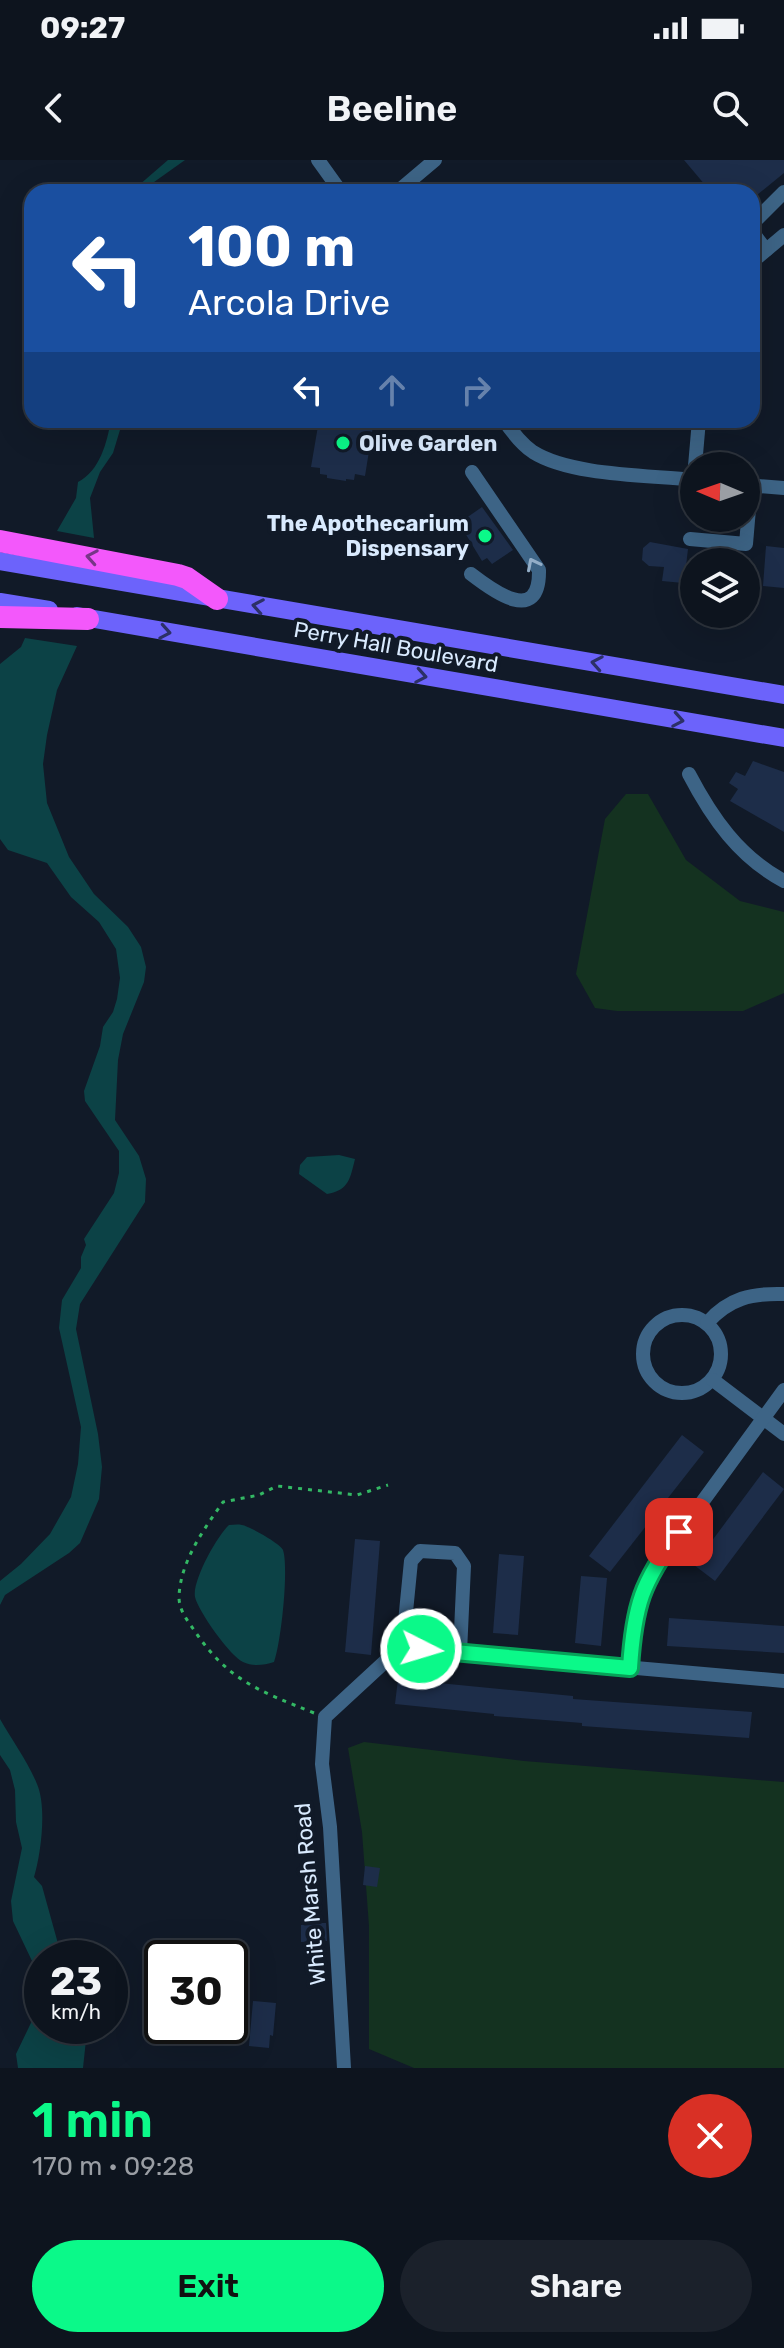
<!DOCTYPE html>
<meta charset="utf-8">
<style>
:root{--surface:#0d141e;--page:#1b212b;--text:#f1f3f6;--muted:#9a9ea4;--line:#2d333c;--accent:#0bf989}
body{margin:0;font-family:Rubik,sans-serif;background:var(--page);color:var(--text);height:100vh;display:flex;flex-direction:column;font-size:30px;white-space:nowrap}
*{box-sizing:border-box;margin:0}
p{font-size:26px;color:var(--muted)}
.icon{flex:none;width:44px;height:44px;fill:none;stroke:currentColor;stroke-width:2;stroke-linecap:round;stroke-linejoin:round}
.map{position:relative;height:1908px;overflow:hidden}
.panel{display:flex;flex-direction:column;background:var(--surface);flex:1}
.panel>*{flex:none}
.banner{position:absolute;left:24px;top:24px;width:736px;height:244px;border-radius:24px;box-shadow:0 8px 32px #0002,0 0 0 2px var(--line);background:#1a4fa0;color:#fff;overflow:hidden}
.needle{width:52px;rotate:272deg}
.controls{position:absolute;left:680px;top:292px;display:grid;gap:16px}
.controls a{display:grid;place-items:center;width:80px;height:80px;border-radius:50%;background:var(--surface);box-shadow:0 8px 32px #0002,0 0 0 2px var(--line);font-size:40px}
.speed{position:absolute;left:24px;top:1780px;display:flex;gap:16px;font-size:40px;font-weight:700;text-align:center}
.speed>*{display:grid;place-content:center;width:104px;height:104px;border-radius:50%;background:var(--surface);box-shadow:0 8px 32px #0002,0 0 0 2px var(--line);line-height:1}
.speed small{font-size:20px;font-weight:400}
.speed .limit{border:4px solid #111;border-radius:12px;background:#fff;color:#111}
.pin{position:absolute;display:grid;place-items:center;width:68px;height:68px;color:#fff;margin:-34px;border-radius:16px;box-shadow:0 4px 12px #0006}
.me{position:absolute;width:88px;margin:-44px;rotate:95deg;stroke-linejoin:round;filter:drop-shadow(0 0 6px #0008)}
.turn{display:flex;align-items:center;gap:28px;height:168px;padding:0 32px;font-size:36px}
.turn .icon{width:104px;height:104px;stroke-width:2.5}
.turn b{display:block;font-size:56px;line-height:68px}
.lanes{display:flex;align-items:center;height:76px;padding:0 32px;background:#0003;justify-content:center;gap:40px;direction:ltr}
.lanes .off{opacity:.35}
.round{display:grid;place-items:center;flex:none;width:84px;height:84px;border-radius:42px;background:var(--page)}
.headline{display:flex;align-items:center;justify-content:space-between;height:136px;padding:0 32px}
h1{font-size:48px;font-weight:600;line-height:60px;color:var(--accent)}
.primary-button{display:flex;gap:16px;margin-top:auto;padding:16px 32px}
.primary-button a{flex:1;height:92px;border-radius:48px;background:var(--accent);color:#111;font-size:32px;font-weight:600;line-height:92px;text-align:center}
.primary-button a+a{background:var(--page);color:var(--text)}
.status{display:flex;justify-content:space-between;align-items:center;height:56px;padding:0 40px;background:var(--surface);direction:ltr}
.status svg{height:22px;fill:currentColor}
header{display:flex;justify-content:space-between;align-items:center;height:104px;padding:0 32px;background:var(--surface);font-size:36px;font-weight:600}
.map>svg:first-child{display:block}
</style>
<div class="status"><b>09:27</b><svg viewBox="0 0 49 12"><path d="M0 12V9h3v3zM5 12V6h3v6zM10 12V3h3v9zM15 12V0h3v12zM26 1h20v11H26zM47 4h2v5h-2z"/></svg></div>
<header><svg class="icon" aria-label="back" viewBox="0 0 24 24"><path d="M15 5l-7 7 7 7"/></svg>Beeline<svg class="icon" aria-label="search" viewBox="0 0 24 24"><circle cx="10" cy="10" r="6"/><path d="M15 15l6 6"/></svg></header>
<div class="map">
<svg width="784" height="1908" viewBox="0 0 784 1908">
<rect width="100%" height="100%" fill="#111a28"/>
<g fill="#143220">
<polygon points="626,634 648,634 686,700 740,741 784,752 784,833 743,851 617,851 595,848 576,814 605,659"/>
<polygon points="364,1582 524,1601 784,1622 784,1908 414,1908 369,1889 369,1766 362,1672 348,1588"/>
</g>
<g fill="#0c4246">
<polygon points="168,0 185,0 140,32 131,32"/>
<path d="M111 260H123L113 293 100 312 90 338 94 378 57 371 76 338 78 322C100 311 107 282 111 260Z"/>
<polygon points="25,478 77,486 57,530 47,575 43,604 47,643 69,697 94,734 128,767 141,787 146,807 144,822 123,874 118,900 115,960 139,996 146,1019 145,1042 80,1144 76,1169 98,1274 102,1307 99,1339 80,1383 69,1393 5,1435 0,1445 0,1421 21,1404 50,1374 71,1337 78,1304 81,1267 59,1168 62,1140 81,1108 81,1097 86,1085 84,1079 114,1033 119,1013 119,991 85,941 84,931 100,886 103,867 113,852 117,839 120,818 116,789 99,762 71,737 47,703 8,690 0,679 0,504 21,487"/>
<path d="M339 995 355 999C350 1019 349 1030 327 1034L299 1014 300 1005 307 997Z"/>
<path d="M229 1365C233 1365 237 1364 242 1365 249 1366 281 1384 283 1390 289 1409 281 1483 274 1502 264 1505 253 1507 243 1502 231 1497 198 1451 195 1437 192 1421 217 1376 229 1365Z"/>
<path d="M0 1559C12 1580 28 1602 37 1624 47 1647 41 1694 34 1717L42 1726 62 1798H42V1822L13 1761 11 1741 22 1688 16 1662 15 1630 10 1610 0 1595Z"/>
<polygon points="42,1840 42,1866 84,1866 86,1880 83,1908 18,1908 16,1894"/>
</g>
<g fill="#1d2d49">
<polygon points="684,0 784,0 784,13 752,39 752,32 711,32"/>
<polygon points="319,260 374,260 365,316 355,314 354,320 346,319 346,321 327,318 327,315 320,314 320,308 311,307"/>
<polygon points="482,347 513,390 492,404 487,398 482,401 459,363"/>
<polygon points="650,382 688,389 686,406 694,407 694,424 662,421 664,407 649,406 642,400 643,388"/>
<polygon points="766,386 784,388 784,428 763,426"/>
<polygon points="753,601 784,612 784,672 730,641 738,629 729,623 736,612 745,616"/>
<polygon points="682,1275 704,1292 610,1412 589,1396"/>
<polygon points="763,1312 784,1329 715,1421 694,1405"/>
<polygon points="355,1379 380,1381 371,1495 345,1492"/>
<polygon points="499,1394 524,1396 518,1475 493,1473"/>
<polygon points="581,1416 607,1418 601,1486 575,1483"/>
<polygon points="669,1458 784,1466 784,1493 667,1486"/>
<polygon points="398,1519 573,1536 573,1539 752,1552 749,1578 582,1566 582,1563 494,1556 494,1554 395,1544"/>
<polygon points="365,1706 380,1708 377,1727 363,1725"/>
<polygon points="303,1713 318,1714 316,1733 302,1732"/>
<polygon points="313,1763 326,1763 327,1781 301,1782 301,1765"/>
<polygon points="253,1841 276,1843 273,1876 270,1875 269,1888 249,1886"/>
</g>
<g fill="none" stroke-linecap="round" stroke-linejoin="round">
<path stroke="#33b864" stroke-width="3" stroke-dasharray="4 6" stroke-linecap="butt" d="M314 1553C260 1531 228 1521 194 1470 187 1460 179 1450 179 1437 180 1402 204 1369 223 1342L259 1335 277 1326 357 1335 388 1325"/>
<g stroke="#3d6486" stroke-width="14">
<polyline points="318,0 341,32"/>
<polyline points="397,32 435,0"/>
<polyline points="766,90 753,73 753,63 784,32"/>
<polyline points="752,102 784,75"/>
<path d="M504 260C512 272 521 284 533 292 571 316 649 315 694 320"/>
<polyline points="695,306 699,260"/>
<polyline points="746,325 784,328"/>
<polyline points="690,379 746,384 751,325"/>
<path d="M471 414C493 431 540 466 539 410L472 312"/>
<path d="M689 614C712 658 739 697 784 721"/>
<circle cx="682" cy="1194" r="39"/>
<path d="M707 1163C729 1138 752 1133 784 1134"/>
<polyline points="713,1220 784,1274"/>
<polyline points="460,1492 464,1406 455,1393 420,1391 411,1401 405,1462 412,1482 421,1489 784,1521"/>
<path d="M630 1508C632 1475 635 1445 649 1415L784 1230"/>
<polyline points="344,1908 330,1667 322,1604 325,1557 403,1485 412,1482"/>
</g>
<g stroke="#6c63fb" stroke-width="18">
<polyline points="0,401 784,535"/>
<polyline points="0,442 49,450"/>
<polyline points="77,456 784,578"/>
</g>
<g stroke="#f358fb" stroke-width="22">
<polyline points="0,381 178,415 187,418 217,439"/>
<polyline points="0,457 88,459"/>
</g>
</g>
<defs><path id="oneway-chevron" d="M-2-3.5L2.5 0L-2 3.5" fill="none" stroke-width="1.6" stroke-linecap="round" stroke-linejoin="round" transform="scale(2)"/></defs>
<use stroke="#773687" href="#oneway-chevron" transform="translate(92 397) rotate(-170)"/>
<use stroke="#93aec8" href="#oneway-chevron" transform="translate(533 404) rotate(-117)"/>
<g stroke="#2c3067">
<use href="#oneway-chevron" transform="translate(258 446) rotate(-170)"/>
<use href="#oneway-chevron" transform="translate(165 472) rotate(10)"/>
<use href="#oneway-chevron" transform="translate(597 503) rotate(-170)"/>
<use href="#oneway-chevron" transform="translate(421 516) rotate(10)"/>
<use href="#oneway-chevron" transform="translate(678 560) rotate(10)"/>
</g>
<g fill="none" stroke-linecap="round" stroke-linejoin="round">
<g stroke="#07a259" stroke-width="20">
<path id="route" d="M421 1489 630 1508C634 1445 642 1422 679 1372"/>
</g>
<use href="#route" stroke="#0bf989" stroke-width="14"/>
</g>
<g fill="#0bf989" stroke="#111a28" stroke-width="3">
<circle cx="343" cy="283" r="8"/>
<circle cx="485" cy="376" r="8"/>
</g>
<g text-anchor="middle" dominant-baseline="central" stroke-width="8" stroke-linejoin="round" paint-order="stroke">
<g font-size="22" font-weight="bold" fill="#d9eafe" stroke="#111a28" text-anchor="start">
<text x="359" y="283">Olive Garden</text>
<text x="469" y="363" text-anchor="end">The Apothecarium<tspan x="469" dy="25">Dispensary</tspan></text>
</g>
<g font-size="22" fill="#d9eafe" stroke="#111a28">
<text transform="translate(396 487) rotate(10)">Perry Hall Boulevard</text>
<text transform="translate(310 1734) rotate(-95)">White Marsh Road</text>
</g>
</g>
</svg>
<div class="controls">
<a><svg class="needle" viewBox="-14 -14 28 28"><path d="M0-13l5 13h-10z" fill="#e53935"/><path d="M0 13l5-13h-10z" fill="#9a9ea4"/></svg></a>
<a><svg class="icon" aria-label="layers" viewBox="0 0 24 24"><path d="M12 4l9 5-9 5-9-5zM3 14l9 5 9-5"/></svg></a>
</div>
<div class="speed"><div>23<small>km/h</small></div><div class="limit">30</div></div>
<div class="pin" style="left:679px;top:1372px;background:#d93025"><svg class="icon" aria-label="arrive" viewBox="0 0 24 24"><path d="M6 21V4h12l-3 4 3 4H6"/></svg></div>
<svg class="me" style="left:421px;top:1489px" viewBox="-20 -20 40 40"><circle r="17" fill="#0bf989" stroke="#fff" stroke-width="3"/><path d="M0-11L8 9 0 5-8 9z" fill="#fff"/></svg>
<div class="banner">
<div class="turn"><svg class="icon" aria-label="left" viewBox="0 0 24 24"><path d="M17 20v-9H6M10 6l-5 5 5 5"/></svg><div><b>100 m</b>Arcola Drive</div></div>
<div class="lanes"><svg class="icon" aria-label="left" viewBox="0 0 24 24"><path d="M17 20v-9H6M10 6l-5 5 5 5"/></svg><svg class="icon off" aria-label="ahead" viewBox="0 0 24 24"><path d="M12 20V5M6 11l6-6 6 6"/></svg><svg class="icon off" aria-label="right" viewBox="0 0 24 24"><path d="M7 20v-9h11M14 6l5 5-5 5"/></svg></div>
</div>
</div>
<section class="panel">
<div class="headline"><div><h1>1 min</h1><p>170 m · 09:28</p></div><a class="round" style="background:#d93025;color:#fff"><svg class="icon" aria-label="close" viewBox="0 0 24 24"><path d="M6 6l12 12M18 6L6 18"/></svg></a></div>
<div class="primary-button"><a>Exit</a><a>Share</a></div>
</section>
